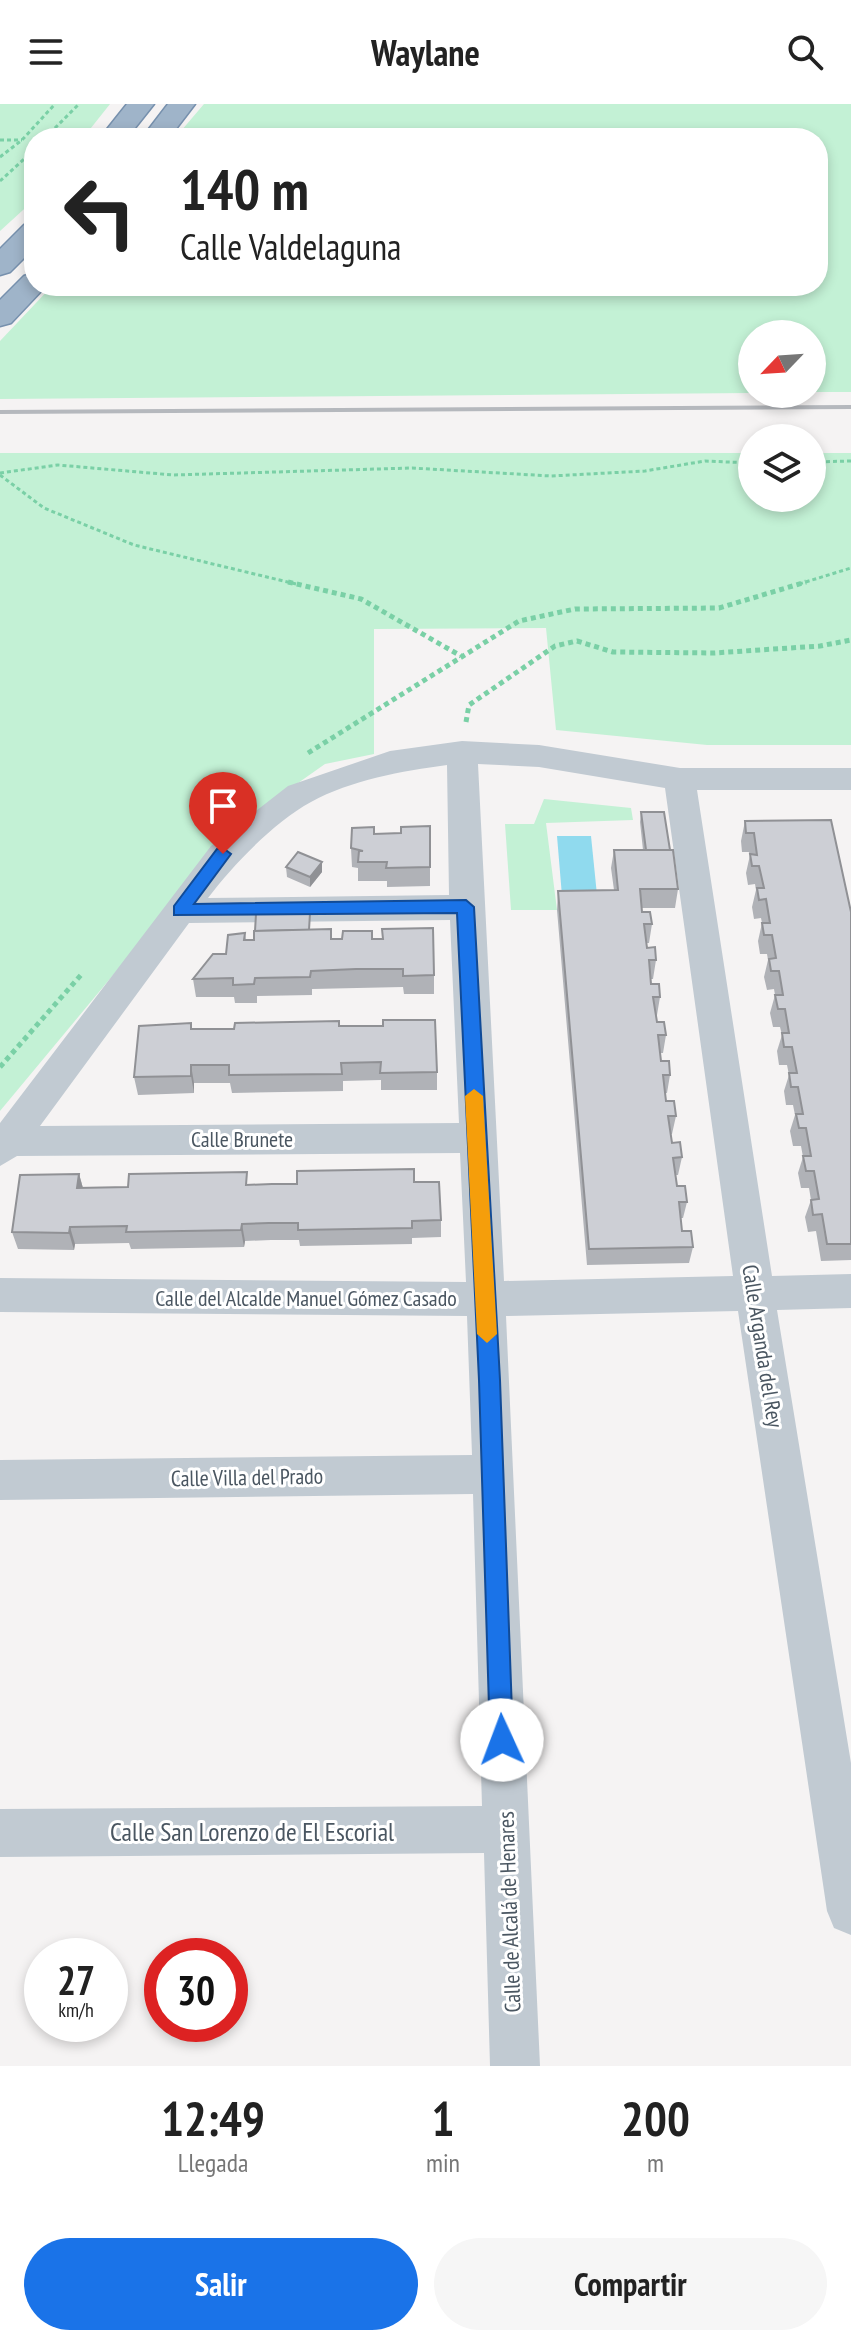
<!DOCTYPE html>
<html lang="es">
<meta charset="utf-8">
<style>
:root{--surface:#fff;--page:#f6f6f6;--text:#222;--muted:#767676;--accent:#1a73e8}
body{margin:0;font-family:"PT Sans Narrow",sans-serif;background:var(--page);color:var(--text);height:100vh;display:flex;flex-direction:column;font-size:30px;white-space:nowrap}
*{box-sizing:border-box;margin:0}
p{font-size:26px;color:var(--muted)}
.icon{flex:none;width:44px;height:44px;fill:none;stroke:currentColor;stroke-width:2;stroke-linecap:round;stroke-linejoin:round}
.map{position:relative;height:1962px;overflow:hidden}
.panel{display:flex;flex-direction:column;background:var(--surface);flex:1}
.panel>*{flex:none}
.hud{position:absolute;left:24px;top:24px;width:804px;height:168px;border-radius:32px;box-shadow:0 4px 12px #0003;background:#fff;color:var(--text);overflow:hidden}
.needle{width:52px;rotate:245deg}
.buttons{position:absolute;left:738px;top:216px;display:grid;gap:16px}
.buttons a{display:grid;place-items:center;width:88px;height:88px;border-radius:50%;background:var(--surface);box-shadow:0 4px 12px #0003;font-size:40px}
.speed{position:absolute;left:24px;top:1834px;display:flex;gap:16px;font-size:40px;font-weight:700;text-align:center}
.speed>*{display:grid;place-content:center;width:104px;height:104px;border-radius:50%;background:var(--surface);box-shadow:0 4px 12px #0003;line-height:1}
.speed small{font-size:20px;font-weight:400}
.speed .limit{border:12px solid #d22;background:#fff;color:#111}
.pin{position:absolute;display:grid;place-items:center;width:68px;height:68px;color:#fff;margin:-82px -34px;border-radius:50% 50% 50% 0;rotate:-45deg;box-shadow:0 0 8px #0007}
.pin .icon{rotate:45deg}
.me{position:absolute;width:88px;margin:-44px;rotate:358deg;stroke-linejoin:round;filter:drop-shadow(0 0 6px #0008)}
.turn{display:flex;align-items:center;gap:28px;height:168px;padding:0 24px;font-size:36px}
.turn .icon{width:104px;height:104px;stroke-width:2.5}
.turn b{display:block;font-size:56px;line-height:68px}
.eta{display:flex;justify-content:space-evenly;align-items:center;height:136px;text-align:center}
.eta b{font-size:48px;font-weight:600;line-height:56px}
.cta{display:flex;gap:16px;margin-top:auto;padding:16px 24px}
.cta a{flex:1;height:92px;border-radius:48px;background:var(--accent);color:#fff;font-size:32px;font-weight:600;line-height:92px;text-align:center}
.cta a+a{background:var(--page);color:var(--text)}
header{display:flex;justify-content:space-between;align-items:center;height:104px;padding:0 24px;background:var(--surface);font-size:36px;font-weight:600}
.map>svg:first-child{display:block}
</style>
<header><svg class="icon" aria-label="menu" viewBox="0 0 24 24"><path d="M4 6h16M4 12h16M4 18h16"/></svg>Waylane<svg class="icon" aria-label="search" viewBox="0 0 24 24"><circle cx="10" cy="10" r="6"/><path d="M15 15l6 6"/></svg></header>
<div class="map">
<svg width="851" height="1962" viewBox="0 0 851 1962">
<rect width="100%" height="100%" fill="#f5f3f3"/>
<g fill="#c3f1d5">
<polygon points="0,0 110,0 83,34 34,34 34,96 0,127"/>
<polygon points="204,0 851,0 851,288 812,288 812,230 752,230 752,289 0,295 0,237 52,182 818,182 818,34 175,34"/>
<polygon points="0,349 752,349 752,394 812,394 812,349 851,349 851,641 707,641 556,626 546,524 374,525 374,650 325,660 237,722 0,1007"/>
<polygon points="544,695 631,704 633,716 546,719 557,806 511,806 505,720 534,720"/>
</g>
<polygon fill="#90daee" points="557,732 591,732 597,791 562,792"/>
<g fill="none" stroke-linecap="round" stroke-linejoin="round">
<g stroke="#7690ad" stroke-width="3">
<g id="trunk">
<polygon points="127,0 154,0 127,34 100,34"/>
<polygon points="168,0 195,0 169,34 142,34"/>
<polygon points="34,118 34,144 10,168 0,171 0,145 24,121"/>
<polygon points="34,169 34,182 46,182 11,219 0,222 0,196 24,172"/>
</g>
</g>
<g stroke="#7ad0a6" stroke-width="3" stroke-dasharray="4 3" stroke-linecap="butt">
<polyline points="45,34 79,0"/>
<polyline points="0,36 22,36"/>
<polyline points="0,53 22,36 55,0"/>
<polyline points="0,77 34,46"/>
<polyline points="812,358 851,357"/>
<polyline points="0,369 58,361 173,371 412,364 551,372 645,367 705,357 752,359"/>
<polyline points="0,371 44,404 134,441 296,480"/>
<polyline points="799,480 851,464"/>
</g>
<g stroke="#7ad0a6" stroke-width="5" stroke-dasharray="5 4" stroke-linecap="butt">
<polyline points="288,478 361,495 461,552"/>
<polyline points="466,618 469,601 555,542 577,537 613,548 714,549 820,542 851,536"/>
<polyline points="308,649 519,517 575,505 719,504 806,478"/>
<polyline points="0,963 81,871"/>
</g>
<path fill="#c1cad2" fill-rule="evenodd" d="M462 637 539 641 680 664H851V686H697L772 1172 851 1170V1204L777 1206 851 1659V1831L834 1824 827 1807 738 1207 506 1212 540 1962H490L484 1749 0 1753V1705L482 1702 473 1390 0 1396V1356L472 1351 467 1212 0 1208V1174L466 1178 460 1049 17 1052 0 1062V1019L211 742 288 682 390 647ZM478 660 539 663 665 684 733 1172 504 1177ZM447 661 449 791 208 794C233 761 274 718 311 698 351 676 402 667 447 661ZM450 816 459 1019 40 1022 189 819Z"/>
<use href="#trunk" fill="#9fb4c9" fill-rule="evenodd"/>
<polyline stroke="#b5b8bd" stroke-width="4" points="0,308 851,303"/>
</g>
<g fill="#b0b2b7">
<polygon points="641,708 670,746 678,785 675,804 642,804 642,808 652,820 649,839 647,839 647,844 656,856 653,875 651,875 651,880 660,893 657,911 656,911 657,918 666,931 663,949 660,949 661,957 670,971 667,989 665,989 666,997 676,1012 672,1030 671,1030 672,1039 682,1053 678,1071 675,1071 677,1082 687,1098 683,1114 681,1114 682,1127 693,1143 689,1159 587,1161 557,806 558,787 614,786 611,764 614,746 643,746 640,718"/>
<polygon points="745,717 851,808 851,1156 821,1157 816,1127 808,1128 805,1113 811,1096 809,1084 801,1084 798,1069 803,1053 801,1042 793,1042 790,1027 795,1011 793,1001 786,1001 784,987 789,971 787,961 779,961 777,947 782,931 780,923 773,923 770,909 775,891 774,885 767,886 764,873 768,856 767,850 760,850 758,837 762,819 761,814 754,815 752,803 756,786 755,780 748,781 746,769 750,751 749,748 742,748 741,737"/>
<polygon points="430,722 430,782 387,783 387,777 358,777 358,764 352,763 351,744 374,730 401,729"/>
<polygon points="322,758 322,768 310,783 287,773 286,763"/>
<polygon points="310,826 332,835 372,835 434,871 434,890 404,890 403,883 357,884 312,885 312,891 257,892 257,899 235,899 234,893 196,893 193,875 226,850 245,829 246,836 254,836"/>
<polygon points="339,922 437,968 437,986 381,986 381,976 343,977 343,987 232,989 230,979 194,979 194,989 138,991 134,973 192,925"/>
<polygon points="79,1070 83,1084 414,1078 441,1116 441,1133 412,1134 412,1140 300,1142 299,1136 271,1136 245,1137 244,1143 131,1145 129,1139 75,1140 74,1146 18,1145 12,1128"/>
</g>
<g fill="#909195">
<polygon points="322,758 322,768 310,783 310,773"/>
<polygon points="191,961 194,979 194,989 191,972"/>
<polygon points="79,1070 84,1088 77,1084"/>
<polygon points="242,1120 245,1137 244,1143 241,1126"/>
<polygon points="70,1123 75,1140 74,1146 69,1129"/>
</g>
<g fill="#cdcfd5" stroke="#909195" stroke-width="2">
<polygon points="641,708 664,708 670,746 646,746"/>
<polygon points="831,716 851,808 851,1140 827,1140 822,1110 813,1111 811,1096 819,1095 814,1067 806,1067 803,1052 811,1052 806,1024 799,1024 796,1010 803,1010 798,983 791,983 789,969 797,969 792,943 784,943 782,929 789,929 785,905 778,905 775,891 783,891 779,867 771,867 769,855 776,854 772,831 764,831 762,819 770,819 766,795 759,796 757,784 764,784 759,762 752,762 750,750 757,751 754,729 746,729 745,717"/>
<polygon points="430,722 430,763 386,764 387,758 358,758 359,747 363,747 351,744 352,724 374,723 374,730 401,729 401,723"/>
<polygon points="614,746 673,746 678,785 640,785 642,808 650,808 652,820 644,820 647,844 655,843 656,856 649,856 651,880 659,880 660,893 653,893 657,918 664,918 666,931 658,931 661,957 669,957 670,971 663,971 666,997 674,997 676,1012 668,1012 672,1039 680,1038 682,1053 673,1054 677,1082 685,1082 687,1098 679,1098 682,1127 691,1127 693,1143 589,1145 558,787 618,786"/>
<polygon points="298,748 322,758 310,773 286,763"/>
<polygon points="310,809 309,826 255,827 256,810"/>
<polygon points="433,824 434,871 403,872 403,865 356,865 311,867 310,873 255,874 254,880 233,881 233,874 193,875 213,850 226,850 228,831 245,829 244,836 254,836 254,827 331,825 331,835 342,835 343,827 372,827 372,835 383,835 382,825"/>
<polygon points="383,916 435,916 437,968 380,969 381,958 341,959 342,970 229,971 229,961 191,961 191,972 134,973 139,922 191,919 191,925 234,925 235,919 339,917 339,922 383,922"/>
<polygon points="414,1065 414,1078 439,1078 441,1116 412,1117 412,1124 298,1126 298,1119 269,1119 242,1120 241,1126 126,1128 127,1122 70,1123 69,1129 12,1128 20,1071 79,1070 77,1084 128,1083 129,1070 247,1068 246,1081 272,1080 297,1080 297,1067"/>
</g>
<polygon fill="#1a73e8" stroke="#114b97" stroke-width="2" points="223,744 231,750 194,800 466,796 474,803 500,1276 513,1636 510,1644 502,1648 494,1644 490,1636 479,1276 457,809 174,811 174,802 217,745"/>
<polygon fill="#f59e0b" points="474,985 483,992 497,1230 487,1239 477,1230 465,992"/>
<g text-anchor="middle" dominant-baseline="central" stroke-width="6" stroke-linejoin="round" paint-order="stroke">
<g font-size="22" fill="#4a5661" stroke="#fff">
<text x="242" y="1035">Calle Brunete</text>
<text x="306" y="1194">Calle del Alcalde Manuel Gómez Casado</text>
<text transform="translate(763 1242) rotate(81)">Calle Arganda del Rey</text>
<text transform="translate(247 1373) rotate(-1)">Calle Villa del Prado</text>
<text transform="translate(509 1808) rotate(-92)">Calle de Alcalá de Henares</text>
</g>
<g font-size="26" fill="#4a5661" stroke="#fff">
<text x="252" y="1727">Calle San Lorenzo de El Escorial</text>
</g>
</g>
</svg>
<div class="buttons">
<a><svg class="needle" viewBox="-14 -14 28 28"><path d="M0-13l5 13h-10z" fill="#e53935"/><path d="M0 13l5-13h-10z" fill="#767676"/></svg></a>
<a><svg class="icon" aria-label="layers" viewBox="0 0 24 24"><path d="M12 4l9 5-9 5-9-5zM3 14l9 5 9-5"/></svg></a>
</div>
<div class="speed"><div>27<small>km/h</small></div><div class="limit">30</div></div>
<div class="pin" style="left:223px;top:750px;background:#d93025"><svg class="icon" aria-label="arrive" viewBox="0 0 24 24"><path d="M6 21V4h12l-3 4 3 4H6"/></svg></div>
<svg class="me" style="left:502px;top:1636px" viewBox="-20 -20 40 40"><circle r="19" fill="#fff"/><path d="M0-13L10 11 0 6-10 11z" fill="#1a73e8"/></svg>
<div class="hud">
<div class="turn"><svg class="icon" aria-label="left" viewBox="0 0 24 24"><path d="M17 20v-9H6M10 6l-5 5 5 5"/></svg><div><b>140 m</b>Calle Valdelaguna</div></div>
</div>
</div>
<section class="panel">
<div class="eta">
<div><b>12:49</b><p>Llegada</p></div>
<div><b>1</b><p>min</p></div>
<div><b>200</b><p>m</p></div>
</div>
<div class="cta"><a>Salir</a><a>Compartir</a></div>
</section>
